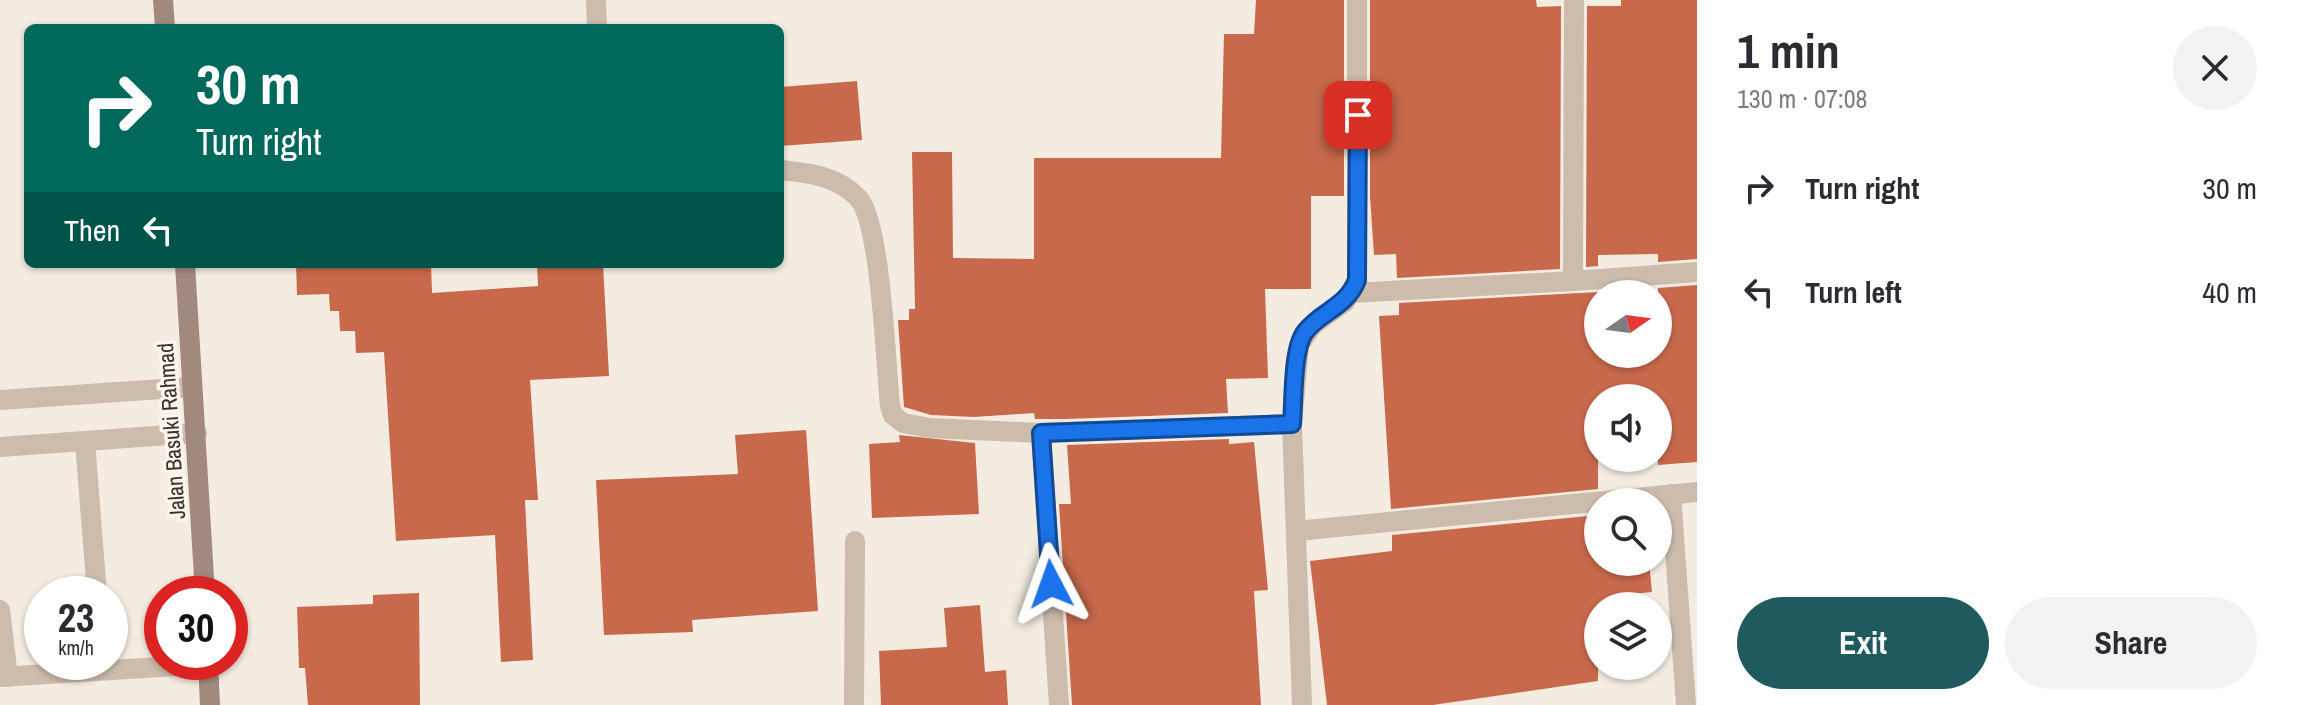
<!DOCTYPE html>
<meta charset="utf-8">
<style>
:root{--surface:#fff;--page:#f2f2f3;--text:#2b2b33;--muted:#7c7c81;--accent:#1f5a5e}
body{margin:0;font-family:"Archivo Narrow",sans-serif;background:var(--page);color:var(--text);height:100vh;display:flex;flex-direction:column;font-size:30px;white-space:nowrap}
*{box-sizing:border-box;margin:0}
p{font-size:26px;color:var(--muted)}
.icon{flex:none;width:44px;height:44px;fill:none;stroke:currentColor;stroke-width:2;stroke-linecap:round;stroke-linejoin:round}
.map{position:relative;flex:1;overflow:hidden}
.panel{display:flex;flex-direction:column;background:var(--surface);width:600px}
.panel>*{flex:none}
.top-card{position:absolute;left:24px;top:24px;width:760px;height:244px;border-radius:12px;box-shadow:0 2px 6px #0004;background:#00695c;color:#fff;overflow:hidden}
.needle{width:52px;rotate:76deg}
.tools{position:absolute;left:1584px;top:280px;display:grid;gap:16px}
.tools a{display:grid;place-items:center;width:88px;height:88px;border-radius:50%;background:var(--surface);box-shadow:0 2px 6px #0004;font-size:40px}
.speed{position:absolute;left:24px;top:576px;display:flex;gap:16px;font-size:40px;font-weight:700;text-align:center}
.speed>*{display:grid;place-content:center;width:104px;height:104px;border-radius:50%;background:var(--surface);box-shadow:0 2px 6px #0004;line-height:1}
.speed small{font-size:20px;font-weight:400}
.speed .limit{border:12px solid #d22;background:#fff;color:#111}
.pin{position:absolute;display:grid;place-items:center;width:68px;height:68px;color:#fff;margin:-34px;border-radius:16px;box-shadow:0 4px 12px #0006}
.me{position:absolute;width:88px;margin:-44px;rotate:356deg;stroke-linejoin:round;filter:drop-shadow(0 0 6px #0008)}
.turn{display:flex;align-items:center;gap:28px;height:168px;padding:0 40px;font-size:36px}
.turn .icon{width:104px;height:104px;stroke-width:2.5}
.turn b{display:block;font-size:56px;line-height:68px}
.then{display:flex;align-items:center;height:76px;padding:0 40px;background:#0003;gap:16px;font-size:30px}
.round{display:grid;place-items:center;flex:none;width:84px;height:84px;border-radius:42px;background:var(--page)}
.summary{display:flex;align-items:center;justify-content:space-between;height:136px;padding:0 40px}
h1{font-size:48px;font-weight:800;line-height:60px}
.primary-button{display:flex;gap:16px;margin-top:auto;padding:16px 40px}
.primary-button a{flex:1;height:92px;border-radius:48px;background:var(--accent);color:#fff;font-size:32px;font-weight:800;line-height:92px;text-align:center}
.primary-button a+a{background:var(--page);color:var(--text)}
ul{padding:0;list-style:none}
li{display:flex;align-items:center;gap:24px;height:104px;padding:0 40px}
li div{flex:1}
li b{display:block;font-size:30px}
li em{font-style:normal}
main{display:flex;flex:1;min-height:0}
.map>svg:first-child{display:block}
</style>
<main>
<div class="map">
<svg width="1697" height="705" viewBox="0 0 1697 705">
<rect width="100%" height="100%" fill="#f4ebe1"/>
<g fill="#c8694b">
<polygon points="1256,0 1344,0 1344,196 1311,196 1311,289 1265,289 1268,378 1226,379 1228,413 1066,419 1035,419 1034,413 974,417 931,415 904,407 898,320 909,320 909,309 915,309 912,152 952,152 953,258 1034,259 1034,158 1221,158 1224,34 1254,34"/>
<polygon points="1370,0 1536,0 1537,7 1561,6 1560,269 1397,278 1396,254 1374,255 1370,196"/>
<polygon points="1621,0 1697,0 1697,259 1658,262 1658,254 1598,255 1598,266 1586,267 1587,6 1621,6"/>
<polygon points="857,81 862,140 780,146 780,87"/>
<polygon points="296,264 431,264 432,293 538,286 537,264 603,264 609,376 530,380 538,500 525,500 533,660 501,662 495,535 396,541 384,352 356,353 355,331 340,331 339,311 330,311 329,294 297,295"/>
<polygon points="1697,285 1697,462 1658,465 1658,398 1598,398 1598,489 1391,509 1379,316 1399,315 1399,303 1598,292 1598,354 1658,354 1658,288"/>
<polygon points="806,430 818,611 692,620 693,632 604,635 596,480 738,474 735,435"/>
<polygon points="899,435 975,443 979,514 872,518 869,444 900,442"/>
<polygon points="1229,439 1229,444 1254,442 1268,590 1254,591 1261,705 1072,705 1059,504 1071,504 1067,445"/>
<polygon points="1598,515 1598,562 1649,562 1652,592 1632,594 1634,606 1598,606 1598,681 1433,705 1327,705 1310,561 1392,551 1392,535"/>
<polygon points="419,593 420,705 308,705 305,668 299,668 297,607 373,604 373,595"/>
<polygon points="980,605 985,672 1006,670 1008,705 881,705 879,651 947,647 944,608"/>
</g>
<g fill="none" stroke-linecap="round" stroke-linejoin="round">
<g stroke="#cdbbac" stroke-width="20">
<polyline points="85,442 97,594"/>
<polyline points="0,447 197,433"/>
<polyline points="0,610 8,677"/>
<polyline points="0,677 208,664"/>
</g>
<g stroke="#cdbbac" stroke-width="20">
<polyline points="596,0 597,28"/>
<polyline points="1574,0 1573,281 1697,272"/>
<path d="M780 170C809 173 839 176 859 199 881 224 886 367 890 406L893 415 903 423 930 428 1041 433 1292 424"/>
<polyline points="1352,293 1573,281"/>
<polyline points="0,400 192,387"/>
<polyline points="1041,433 1059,705"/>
<polyline points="1671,494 1686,705"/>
<polyline points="1296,531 1697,492"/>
<polyline points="854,705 855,541"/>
<polyline points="1302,705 1292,424 1299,345 1313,325 1345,302 1357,280 1357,0"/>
</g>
<g stroke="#a18a7d" stroke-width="20">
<polyline points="163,0 165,28"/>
<polyline points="185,264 205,594"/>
<polyline points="208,662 210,705"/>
</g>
</g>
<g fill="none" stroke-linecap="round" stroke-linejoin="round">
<g stroke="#114b97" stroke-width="20">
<path id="route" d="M1051 584 1041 433 1292 424C1294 401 1292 350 1305 332 1321 311 1347 307 1357 280L1358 115"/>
</g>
<use href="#route" stroke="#1a73e8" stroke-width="14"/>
</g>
<g text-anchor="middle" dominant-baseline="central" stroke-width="7" stroke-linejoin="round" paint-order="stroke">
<g font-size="22" fill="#3b302b" stroke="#fbf5ee">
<text transform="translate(171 431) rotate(-94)">Jalan Basuki Rahmad</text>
</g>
</g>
</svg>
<div class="tools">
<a><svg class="needle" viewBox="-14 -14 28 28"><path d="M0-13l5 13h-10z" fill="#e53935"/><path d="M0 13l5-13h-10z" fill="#7c7c81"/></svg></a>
<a><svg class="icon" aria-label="sound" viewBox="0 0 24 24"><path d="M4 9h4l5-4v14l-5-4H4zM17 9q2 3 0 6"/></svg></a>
<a><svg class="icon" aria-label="search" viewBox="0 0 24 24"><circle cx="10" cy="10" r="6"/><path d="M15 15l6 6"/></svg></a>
<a><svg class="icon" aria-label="layers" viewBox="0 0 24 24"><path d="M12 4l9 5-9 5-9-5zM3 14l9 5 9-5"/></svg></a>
</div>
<div class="speed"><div>23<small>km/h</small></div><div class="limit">30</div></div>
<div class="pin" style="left:1358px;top:115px;background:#d93025"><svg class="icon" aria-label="arrive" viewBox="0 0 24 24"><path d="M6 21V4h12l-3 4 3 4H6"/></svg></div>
<svg class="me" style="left:1051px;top:584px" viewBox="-20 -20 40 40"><path d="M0-17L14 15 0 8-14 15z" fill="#1a73e8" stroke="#fff" stroke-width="4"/></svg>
<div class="top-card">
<div class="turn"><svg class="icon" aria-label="right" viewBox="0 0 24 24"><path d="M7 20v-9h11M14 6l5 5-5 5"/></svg><div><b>30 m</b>Turn right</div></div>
<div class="then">Then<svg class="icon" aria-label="left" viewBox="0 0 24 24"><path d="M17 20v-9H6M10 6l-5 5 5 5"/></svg></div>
</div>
</div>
<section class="panel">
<div class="summary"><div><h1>1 min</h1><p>130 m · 07:08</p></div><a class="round"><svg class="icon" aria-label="close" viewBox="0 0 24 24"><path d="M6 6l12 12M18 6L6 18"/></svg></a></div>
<ul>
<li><svg class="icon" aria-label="right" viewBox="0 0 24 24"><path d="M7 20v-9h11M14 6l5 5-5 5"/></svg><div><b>Turn right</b></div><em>30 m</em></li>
<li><svg class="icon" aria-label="left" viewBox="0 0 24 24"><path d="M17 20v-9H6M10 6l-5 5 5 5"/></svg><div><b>Turn left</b></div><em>40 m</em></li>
</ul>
<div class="primary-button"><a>Exit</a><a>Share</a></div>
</section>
</main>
